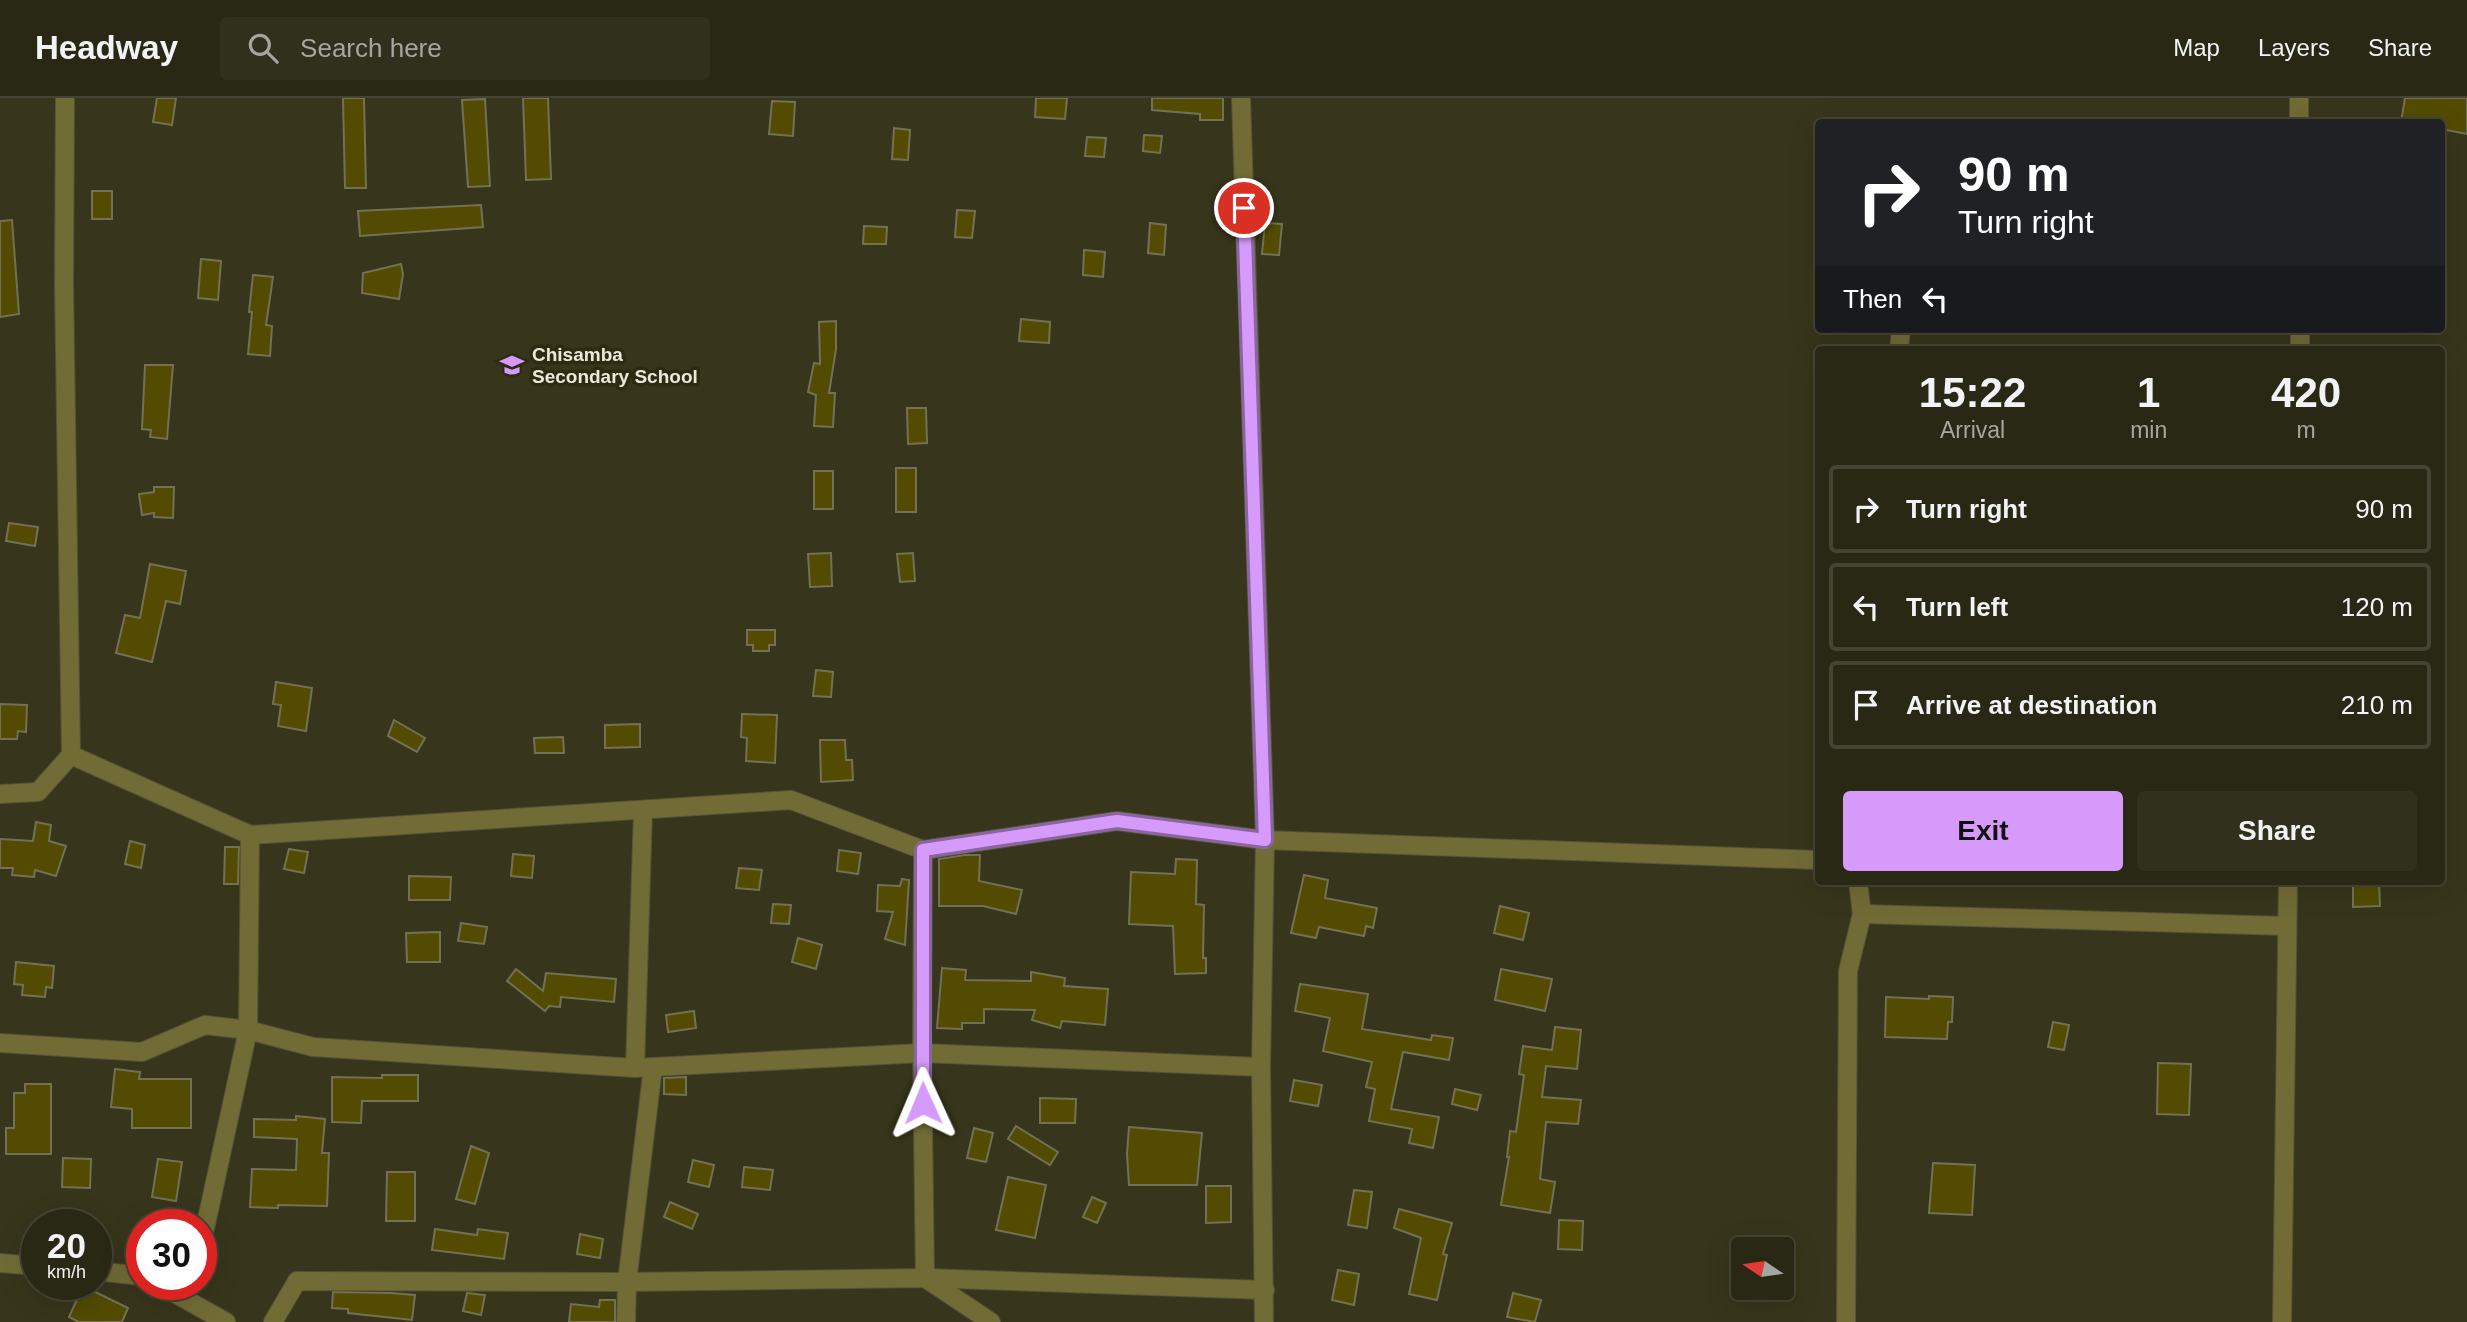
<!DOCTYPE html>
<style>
:root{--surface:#292814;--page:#31301d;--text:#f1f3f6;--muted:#a5a6a0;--line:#454434;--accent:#d69bfa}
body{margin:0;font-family:Arial,sans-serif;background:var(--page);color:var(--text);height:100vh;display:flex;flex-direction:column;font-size:26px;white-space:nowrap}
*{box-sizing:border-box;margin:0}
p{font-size:23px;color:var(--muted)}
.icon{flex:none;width:38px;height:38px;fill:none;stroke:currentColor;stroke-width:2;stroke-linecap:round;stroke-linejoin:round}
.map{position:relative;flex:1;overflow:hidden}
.sheet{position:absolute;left:1815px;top:248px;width:630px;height:539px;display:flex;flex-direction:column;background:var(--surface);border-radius:7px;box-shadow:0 7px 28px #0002,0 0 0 2px var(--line)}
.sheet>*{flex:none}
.banner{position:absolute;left:1815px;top:21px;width:630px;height:214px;border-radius:7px;box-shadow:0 7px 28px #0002,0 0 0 2px var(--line);background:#202124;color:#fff;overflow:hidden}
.needle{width:46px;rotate:283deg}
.buttons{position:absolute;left:1731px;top:1139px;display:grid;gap:14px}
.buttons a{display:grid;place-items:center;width:63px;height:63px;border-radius:7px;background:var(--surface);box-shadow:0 7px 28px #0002,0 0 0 2px var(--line);font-size:35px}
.speed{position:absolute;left:21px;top:1111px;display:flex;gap:14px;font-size:35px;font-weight:700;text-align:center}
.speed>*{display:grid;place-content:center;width:91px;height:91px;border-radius:50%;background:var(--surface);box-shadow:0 7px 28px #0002,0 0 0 2px var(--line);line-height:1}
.speed small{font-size:18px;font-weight:400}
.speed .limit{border:10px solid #d22;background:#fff;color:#111}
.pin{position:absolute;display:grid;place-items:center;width:60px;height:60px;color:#fff;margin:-30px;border:4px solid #fff;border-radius:50%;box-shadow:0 2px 7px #0007}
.me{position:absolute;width:77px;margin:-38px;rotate:359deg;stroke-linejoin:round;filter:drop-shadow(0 0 5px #0008)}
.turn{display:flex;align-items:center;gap:24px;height:147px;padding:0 28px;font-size:32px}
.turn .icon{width:91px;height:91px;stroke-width:2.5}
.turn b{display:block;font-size:49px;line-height:60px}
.then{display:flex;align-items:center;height:66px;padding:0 28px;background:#0003;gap:14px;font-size:26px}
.eta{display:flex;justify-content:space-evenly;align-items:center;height:119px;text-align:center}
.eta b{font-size:42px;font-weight:700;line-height:49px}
.cta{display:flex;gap:14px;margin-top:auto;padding:14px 28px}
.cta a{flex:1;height:80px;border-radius:7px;background:var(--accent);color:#111;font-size:28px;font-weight:700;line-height:80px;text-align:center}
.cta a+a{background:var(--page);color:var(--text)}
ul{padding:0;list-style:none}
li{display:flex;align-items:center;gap:21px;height:88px;margin:0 14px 10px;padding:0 14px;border:4px solid var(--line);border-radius:7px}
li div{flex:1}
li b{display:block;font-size:26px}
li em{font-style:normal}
header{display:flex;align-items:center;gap:42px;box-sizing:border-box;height:98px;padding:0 35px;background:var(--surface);border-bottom:2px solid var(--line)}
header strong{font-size:33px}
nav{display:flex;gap:38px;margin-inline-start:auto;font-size:24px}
.search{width:490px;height:63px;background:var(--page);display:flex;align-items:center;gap:18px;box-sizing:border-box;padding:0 24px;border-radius:7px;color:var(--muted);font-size:26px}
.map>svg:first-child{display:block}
</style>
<header>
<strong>Headway</strong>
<div class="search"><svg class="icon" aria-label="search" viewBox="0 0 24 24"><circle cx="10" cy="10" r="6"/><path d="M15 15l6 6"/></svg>Search here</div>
<nav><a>Map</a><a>Layers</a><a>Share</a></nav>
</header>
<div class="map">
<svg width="2467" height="1224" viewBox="0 0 2467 1224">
<rect width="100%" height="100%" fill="#37351b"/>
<g fill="#524b01" stroke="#737155" stroke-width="2">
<polygon points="157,0 176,0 172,27 153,24"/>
<polygon points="343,0 364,0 366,90 345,90"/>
<polygon points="523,0 548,0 551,81 526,82"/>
<polygon points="1036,0 1067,0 1065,21 1035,19"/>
<polygon points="1152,0 1223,0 1223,22 1200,22 1200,16 1152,12"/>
<polygon points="2405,0 2467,0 2467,36 2441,31 2441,24 2401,24"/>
<polygon points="485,1 490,88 468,89 462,2"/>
<polygon points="772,3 795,4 793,38 769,36"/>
<polygon points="894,30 910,32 908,62 892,61"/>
<polygon points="1144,37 1162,38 1160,55 1143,53"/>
<polygon points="1087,39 1106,40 1104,59 1085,58"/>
<rect x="92" y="93" width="20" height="28"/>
<polygon points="481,107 483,129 360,138 358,113"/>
<polygon points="957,112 975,113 972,140 955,139"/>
<polygon points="12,122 19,216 0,219 0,123"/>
<polygon points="1150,125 1166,127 1164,157 1148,155"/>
<polygon points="1265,125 1282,126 1279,157 1262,156"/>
<polygon points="864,128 887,129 886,146 863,146"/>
<polygon points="1084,152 1105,154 1103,179 1083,177"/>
<polygon points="201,161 221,163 218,202 198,200"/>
<polygon points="401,166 403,176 399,201 362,195 363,175"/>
<polygon points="253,177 273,179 266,227 272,228 270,258 248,256 252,214 249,214"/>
<polygon points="1021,221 1050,224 1049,245 1019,243"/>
<polygon points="836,223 836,251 829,295 835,295 833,329 814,328 816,297 808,294 814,265 820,266 819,224"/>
<polygon points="145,267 173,267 167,341 150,339 151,332 142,331"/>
<polygon points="907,310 926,310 927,345 908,346"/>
<rect x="896" y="370" width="20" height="44"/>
<rect x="814" y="373" width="19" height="38"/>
<polygon points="154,389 174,389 173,420 154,419 154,415 142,417 139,396 154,394"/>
<polygon points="9,425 38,429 35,448 6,443"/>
<polygon points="831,455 832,488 810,489 808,456"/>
<polygon points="913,455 915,483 900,484 897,456"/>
<polygon points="150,466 186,473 180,506 166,503 152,564 116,555 125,517 140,520"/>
<polygon points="747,532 775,532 775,547 769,547 769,553 753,553 753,547 747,547"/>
<polygon points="816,572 833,574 831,599 813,598"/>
<polygon points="276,584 312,590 306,633 278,628 281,607 273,606"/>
<polygon points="0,606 27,607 26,634 18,633 17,641 0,641"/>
<polygon points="742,616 777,617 775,665 746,663 747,640 741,639"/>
<polygon points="394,622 425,640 417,654 388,638"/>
<polygon points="640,626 640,649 605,650 605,627"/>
<polygon points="563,639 564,655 535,655 534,640"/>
<polygon points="820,642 845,642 846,662 852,662 853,682 821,684"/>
<polygon points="36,724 51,727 49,743 66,748 56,778 35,772 34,779 12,777 13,770 0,770 0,741 33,743"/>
<polygon points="130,743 145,747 141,770 125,766"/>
<polygon points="225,749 239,749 238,786 224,786"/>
<polygon points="289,751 308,754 304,775 284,771"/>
<polygon points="839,752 861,755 858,776 837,773"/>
<polygon points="513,756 534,758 532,780 511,778"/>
<polygon points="965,757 980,757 979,783 1022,792 1016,816 983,808 939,808 939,761"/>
<polygon points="1176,761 1197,762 1196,806 1204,807 1203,860 1206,860 1206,875 1175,876 1173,828 1129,826 1131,774 1175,776"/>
<polygon points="739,770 762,772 759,792 736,790"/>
<polygon points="1304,777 1328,782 1325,800 1377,810 1373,830 1366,828 1364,838 1319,829 1316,840 1291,835"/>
<polygon points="409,778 451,779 450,802 409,802"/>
<polygon points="902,781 909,782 905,847 885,841 893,814 877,813 878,787 900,788"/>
<polygon points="2353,784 2379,784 2380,808 2353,809"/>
<polygon points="773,806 791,807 789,826 771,825"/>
<polygon points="1500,808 1529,815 1523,842 1494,835"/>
<polygon points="461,825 487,829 484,846 458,843"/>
<polygon points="440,834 440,864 407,864 406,835"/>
<polygon points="798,840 822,847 816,871 792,864"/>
<polygon points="16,864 54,868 52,890 46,889 45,899 22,897 23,887 14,886"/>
<polygon points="942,870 966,872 965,882 1031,883 1031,874 1065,880 1064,888 1108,891 1105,927 1062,923 1060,930 1032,922 1035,912 984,911 984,925 962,925 962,931 937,930"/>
<polygon points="516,871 543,893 546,875 616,881 614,904 561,899 560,909 549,908 545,913 507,883"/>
<polygon points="1501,871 1552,881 1545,913 1495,902"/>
<polygon points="1300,886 1368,896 1362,931 1431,942 1432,937 1453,940 1449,962 1403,954 1391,1011 1439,1019 1433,1050 1409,1045 1412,1031 1369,1023 1375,991 1366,989 1372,964 1323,953 1330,920 1295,913"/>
<polygon points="1929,898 1953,899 1952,924 1948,924 1947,941 1885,939 1886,899 1929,901"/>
<polygon points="694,913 696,930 668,934 666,917"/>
<polygon points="2053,924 2069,927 2064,952 2048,949"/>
<polygon points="1555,929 1581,932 1577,971 1546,968 1542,999 1581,1002 1578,1026 1546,1024 1540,1081 1555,1084 1550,1115 1501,1107 1509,1059 1507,1059 1510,1033 1516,1034 1524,977 1519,976 1523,948 1552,952"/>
<polygon points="2158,965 2191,966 2189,1017 2157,1016"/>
<polygon points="115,971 140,974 139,981 191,981 191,1030 132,1030 132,1011 111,1009"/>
<polygon points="382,977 418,977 418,1003 362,1003 361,1025 332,1024 332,979 382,980"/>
<polygon points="686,979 686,997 664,996 664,980"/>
<polygon points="1294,982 1322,987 1318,1008 1290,1003"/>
<polygon points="25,986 51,986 51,1056 6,1056 6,1030 14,1030 14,995 25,995"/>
<polygon points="1455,991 1481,997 1477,1012 1452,1006"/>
<polygon points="1040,1000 1076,1001 1075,1025 1040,1025"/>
<polygon points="296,1018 325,1021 322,1055 329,1055 327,1108 278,1107 278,1110 250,1109 252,1071 296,1072 297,1041 254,1039 254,1021 296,1022"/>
<polygon points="1016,1028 1058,1054 1050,1067 1008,1041"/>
<polygon points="1129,1029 1202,1035 1197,1087 1129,1087 1127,1056"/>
<polygon points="974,1030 993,1035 986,1064 967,1060"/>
<polygon points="471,1048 489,1055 475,1106 456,1101"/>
<polygon points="63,1060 91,1061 90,1090 62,1089"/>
<polygon points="158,1061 182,1064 176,1103 152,1099"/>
<polygon points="693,1062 714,1067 709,1089 688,1084"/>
<polygon points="1933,1065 1975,1067 1972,1117 1929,1115"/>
<polygon points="744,1069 773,1072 770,1092 742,1089"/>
<polygon points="387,1074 415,1074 415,1123 386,1123"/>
<polygon points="1008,1079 1046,1087 1035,1140 996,1132"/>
<polygon points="1206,1088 1231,1088 1231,1124 1206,1125"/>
<polygon points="1354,1092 1372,1094 1367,1130 1348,1127"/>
<polygon points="1092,1099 1106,1105 1097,1125 1083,1119"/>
<polygon points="670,1104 698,1116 692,1131 664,1119"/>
<polygon points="1399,1111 1452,1125 1443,1156 1447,1157 1437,1202 1409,1196 1421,1140 1394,1130"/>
<polygon points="1559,1122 1583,1123 1582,1152 1558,1151"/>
<polygon points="435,1131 477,1137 478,1131 508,1135 504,1161 432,1152"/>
<polygon points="580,1136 603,1141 600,1160 577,1156"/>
<polygon points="1338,1172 1359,1176 1354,1207 1332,1202"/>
<polygon points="83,1188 128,1210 122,1224 79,1224 69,1219"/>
<polygon points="333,1194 391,1195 415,1197 412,1222 348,1215 348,1211 332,1210"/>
<polygon points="467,1195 485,1197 481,1217 463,1213"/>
<polygon points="1513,1195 1541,1202 1535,1224 1507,1219"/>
<polygon points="600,1202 615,1202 615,1224 569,1224 571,1206 599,1209"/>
</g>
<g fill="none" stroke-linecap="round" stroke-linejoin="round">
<g stroke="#54523a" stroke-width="20">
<g id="minor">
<polyline points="1241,0 1265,742 1261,969 1264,1224"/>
<polyline points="2299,0 2299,24"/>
<polyline points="1899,252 1901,231"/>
<polyline points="2300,252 2300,231"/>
<polyline points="71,657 250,737 791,702 923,752 1117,723 1265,742 1818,762"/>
<polyline points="0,696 38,694 71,657 64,186 65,0"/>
<polyline points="923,752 922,955 925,1180 991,1224"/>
<polyline points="1862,816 2287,828"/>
<polyline points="0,945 142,954 205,927 248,932 313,949 635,970 922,955 1261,969"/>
<polyline points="635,970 643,712"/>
<polyline points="201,1149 248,932 250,737"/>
<polyline points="0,1165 37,1168"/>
<polyline points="96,1173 142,1178"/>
<polyline points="158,1186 226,1224"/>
<polyline points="273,1224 297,1183 627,1184 925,1180 1265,1192"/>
<polyline points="626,1224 627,1184 653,969"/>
<polyline points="1846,1224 1848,873 1862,816 1858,784"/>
<polyline points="2282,1224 2288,784"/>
</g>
</g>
<use href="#minor" stroke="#716c36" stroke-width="18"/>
</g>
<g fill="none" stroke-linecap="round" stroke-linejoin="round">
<g stroke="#8b65a2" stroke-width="18">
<polyline id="route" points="923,1005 923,752 1117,723 1265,742 1244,110"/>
</g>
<use href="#route" stroke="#d69bfa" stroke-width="12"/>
</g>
<defs>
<g id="school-bare" transform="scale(1.89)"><path d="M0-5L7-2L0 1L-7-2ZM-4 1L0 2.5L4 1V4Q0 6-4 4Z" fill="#d69bfa" stroke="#2d2b11" stroke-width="2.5" paint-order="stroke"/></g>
</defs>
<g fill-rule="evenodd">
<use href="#school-bare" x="512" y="267"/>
</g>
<g text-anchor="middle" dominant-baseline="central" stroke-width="7" stroke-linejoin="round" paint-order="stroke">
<g font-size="19" font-weight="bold" fill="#eae9da" stroke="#2d2b11" text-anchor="start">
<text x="532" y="256">Chisamba<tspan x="532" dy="22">Secondary School</tspan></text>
</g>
</g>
</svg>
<div class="buttons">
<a><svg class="needle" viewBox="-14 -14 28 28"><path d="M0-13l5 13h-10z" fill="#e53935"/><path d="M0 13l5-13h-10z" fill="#a5a6a0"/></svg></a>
</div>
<div class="speed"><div>20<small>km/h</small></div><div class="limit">30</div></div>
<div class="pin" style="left:1244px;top:110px;background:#d93025"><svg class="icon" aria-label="arrive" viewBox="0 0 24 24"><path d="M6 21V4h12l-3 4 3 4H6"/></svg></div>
<svg class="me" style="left:923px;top:1005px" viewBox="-20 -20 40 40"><path d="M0-17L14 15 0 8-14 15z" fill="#d69bfa" stroke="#fff" stroke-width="4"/></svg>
<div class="banner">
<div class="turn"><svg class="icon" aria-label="right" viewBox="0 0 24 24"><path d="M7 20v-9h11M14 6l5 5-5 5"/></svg><div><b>90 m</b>Turn right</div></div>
<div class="then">Then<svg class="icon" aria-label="left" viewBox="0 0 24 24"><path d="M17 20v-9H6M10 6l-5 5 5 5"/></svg></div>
</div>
<section class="sheet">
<div class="eta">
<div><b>15:22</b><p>Arrival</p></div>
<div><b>1</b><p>min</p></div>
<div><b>420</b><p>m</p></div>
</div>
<ul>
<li><svg class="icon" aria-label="right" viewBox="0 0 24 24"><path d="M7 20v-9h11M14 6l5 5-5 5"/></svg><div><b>Turn right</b></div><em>90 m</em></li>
<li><svg class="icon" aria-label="left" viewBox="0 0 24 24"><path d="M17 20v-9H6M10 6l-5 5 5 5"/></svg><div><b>Turn left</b></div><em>120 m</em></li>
<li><svg class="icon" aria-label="arrive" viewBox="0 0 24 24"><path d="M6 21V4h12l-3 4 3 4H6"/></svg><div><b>Arrive at destination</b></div><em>210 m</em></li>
</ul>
<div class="cta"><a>Exit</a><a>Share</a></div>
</section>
</div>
